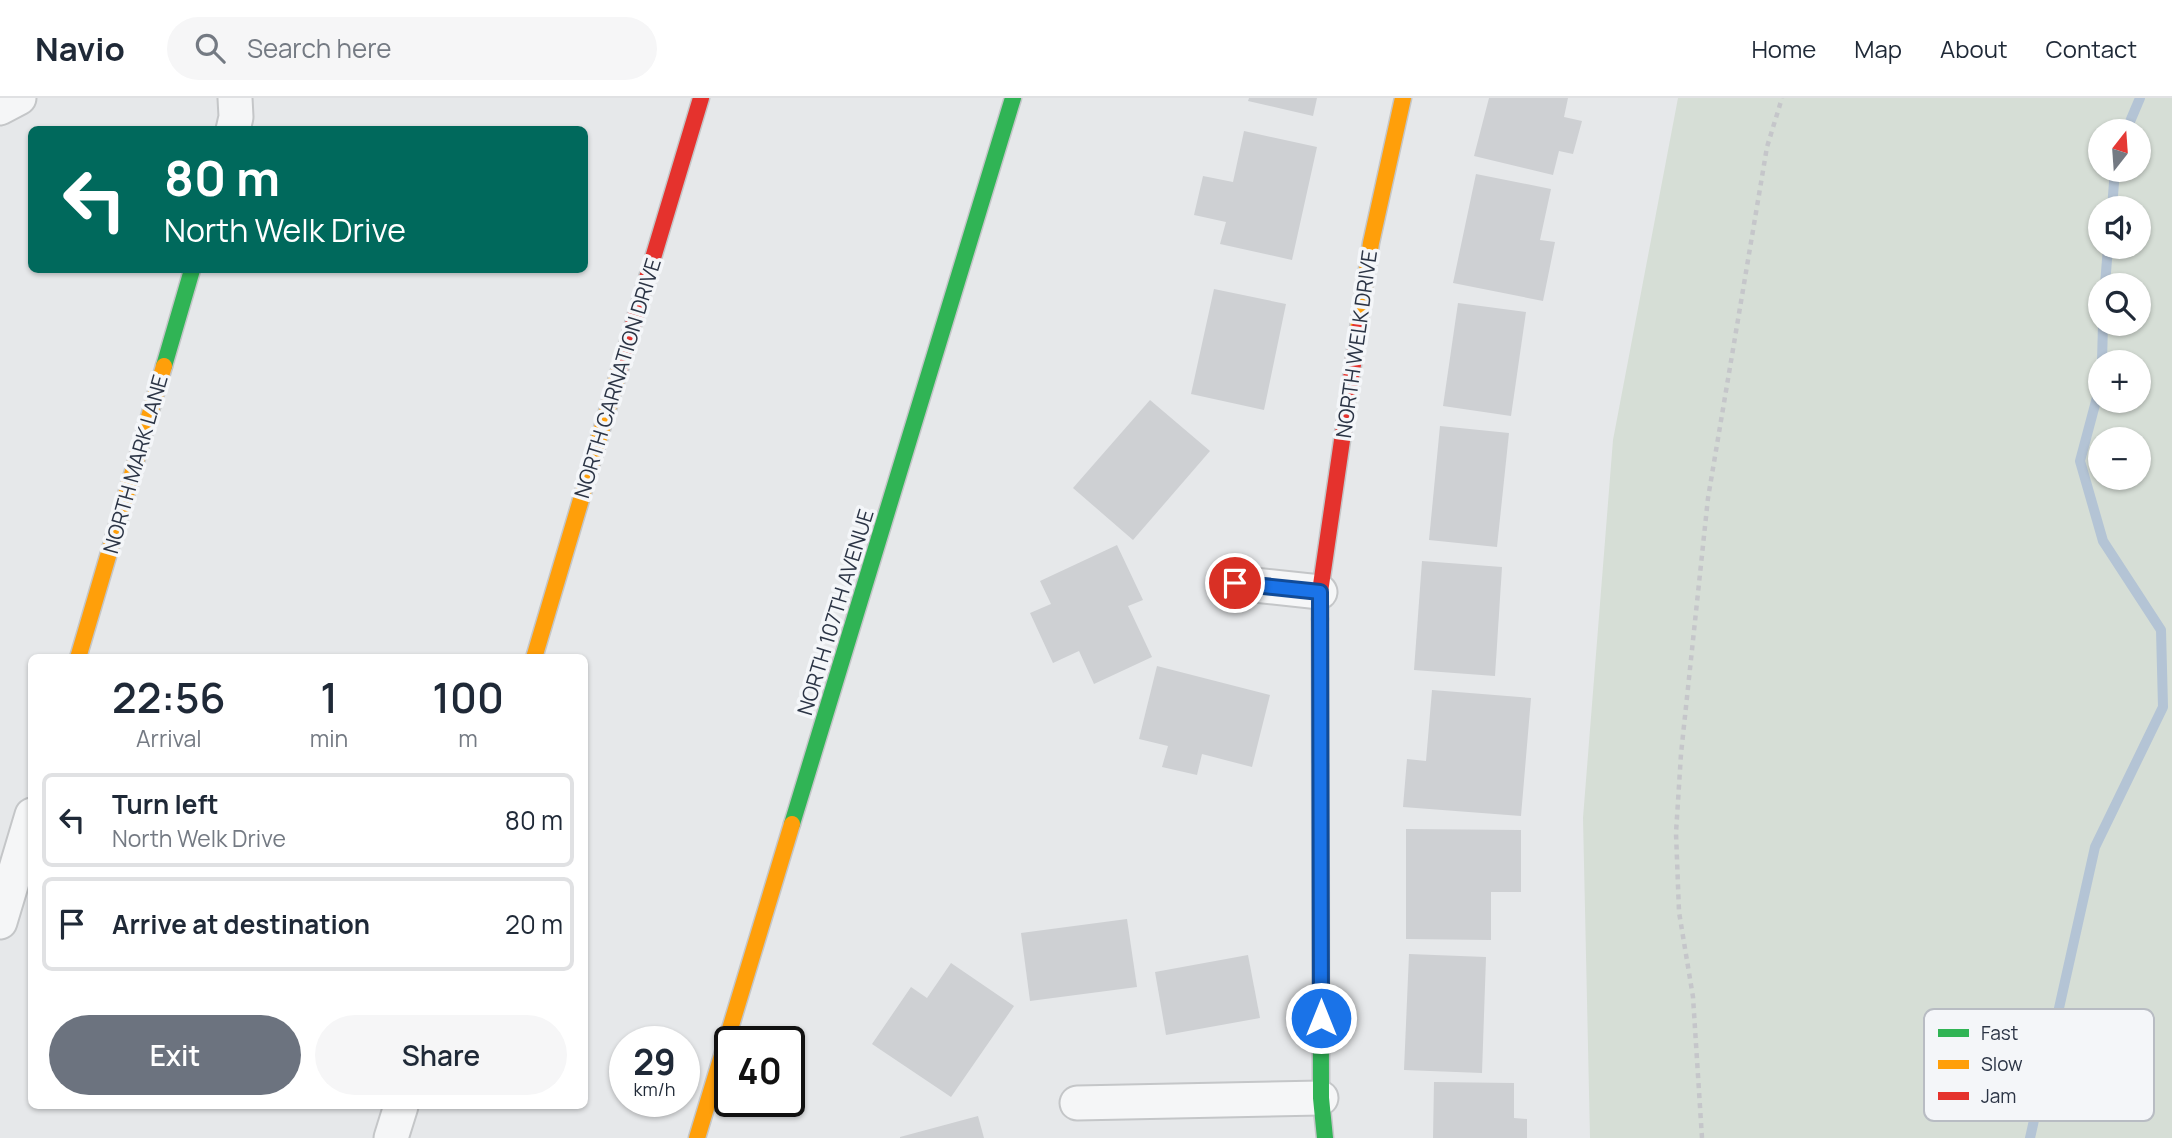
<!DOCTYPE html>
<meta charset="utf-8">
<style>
:root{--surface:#fff;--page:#f6f6f7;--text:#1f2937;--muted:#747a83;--line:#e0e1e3;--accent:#6c737f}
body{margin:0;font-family:Manrope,sans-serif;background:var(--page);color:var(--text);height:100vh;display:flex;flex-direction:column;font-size:26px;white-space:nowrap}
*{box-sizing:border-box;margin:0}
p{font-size:23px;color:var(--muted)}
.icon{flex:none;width:38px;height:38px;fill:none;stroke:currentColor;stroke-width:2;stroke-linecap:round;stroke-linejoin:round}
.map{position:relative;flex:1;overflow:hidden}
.side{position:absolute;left:28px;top:556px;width:560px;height:455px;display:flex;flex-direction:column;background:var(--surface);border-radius:10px;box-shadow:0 2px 5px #0004}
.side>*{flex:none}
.hud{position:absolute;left:28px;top:28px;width:560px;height:147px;border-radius:10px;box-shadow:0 2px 5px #0004;background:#00695c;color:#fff;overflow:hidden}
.needle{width:46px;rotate:17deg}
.buttons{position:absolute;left:2088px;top:21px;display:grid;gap:14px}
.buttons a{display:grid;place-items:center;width:63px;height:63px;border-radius:50%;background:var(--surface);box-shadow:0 2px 5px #0004;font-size:35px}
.speed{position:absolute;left:609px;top:928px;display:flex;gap:14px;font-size:35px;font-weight:700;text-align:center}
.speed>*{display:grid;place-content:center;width:91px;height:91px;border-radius:50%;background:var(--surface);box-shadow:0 2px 5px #0004;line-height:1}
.speed small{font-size:18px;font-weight:400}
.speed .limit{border:4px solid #111;border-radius:10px;background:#fff;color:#111}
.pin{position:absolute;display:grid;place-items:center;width:60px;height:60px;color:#fff;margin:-30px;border:4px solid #fff;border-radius:50%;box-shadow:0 2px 7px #0007}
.me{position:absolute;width:77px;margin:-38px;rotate:0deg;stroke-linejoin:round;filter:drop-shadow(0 0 5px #0008)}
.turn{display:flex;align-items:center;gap:24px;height:147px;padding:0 21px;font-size:32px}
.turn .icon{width:91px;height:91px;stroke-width:2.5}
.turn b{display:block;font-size:49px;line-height:60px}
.eta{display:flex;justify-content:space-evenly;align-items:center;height:119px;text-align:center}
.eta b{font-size:42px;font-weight:600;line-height:49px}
.button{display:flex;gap:14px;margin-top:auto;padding:14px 21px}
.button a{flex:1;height:80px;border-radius:42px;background:var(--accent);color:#fff;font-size:28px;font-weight:600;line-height:80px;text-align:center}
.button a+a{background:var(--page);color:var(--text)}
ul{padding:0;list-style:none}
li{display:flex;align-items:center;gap:21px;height:94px;margin:0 14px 10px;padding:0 7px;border:4px solid var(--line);border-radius:10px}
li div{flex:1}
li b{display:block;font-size:26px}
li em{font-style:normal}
header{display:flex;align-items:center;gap:42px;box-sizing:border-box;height:98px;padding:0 35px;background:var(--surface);border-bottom:2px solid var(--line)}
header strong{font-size:33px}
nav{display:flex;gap:38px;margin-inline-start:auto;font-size:24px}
.search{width:490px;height:63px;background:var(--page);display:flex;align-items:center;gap:18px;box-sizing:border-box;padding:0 24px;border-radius:38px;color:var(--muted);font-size:26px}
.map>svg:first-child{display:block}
</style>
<header>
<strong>Navio</strong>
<div class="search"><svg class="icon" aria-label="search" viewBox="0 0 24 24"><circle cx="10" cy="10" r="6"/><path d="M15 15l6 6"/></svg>Search here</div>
<nav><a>Home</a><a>Map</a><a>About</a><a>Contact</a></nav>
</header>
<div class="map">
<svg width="2172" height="1040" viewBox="0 0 2172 1040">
<rect width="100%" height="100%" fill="#e6e8ea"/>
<path fill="#d6ded6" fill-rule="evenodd" d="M1678 0H2172V1040H1590L1583 720 1613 342ZM2100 33H2138V72H2100ZM2138 110V149H2100V110ZM2138 187V226H2100V187ZM2100 264H2138V303H2100ZM2100 341H2138V380H2100Z"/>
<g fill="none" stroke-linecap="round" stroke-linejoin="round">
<g stroke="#b4c4d5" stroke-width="10">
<polyline points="2126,33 2140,0"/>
<polyline points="2112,110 2115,72"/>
<polyline points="2105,187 2108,149"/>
<polyline points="2102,264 2103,226"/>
<polyline points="2030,1040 2095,749 2163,609 2161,532 2103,443 2080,363 2100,288"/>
</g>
</g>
<g fill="#ced0d3">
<polygon points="1249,0 1317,0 1313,18 1248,3"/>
<polygon points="1489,0 1568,0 1564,19 1582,23 1573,56 1559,53 1553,77 1474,58"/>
<polygon points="1244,33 1317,49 1292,162 1220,146 1226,124 1194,117 1203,78 1233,84"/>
<polygon points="1476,76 1551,91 1540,142 1555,144 1543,203 1453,185"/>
<polygon points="1214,191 1286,206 1264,312 1191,296"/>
<polygon points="1458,205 1526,214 1511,318 1443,308"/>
<polygon points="1150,302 1210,353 1133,442 1073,390"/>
<polygon points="1440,328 1509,335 1497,449 1429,442"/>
<polygon points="1117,447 1143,502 1128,508 1152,559 1094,586 1079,553 1053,565 1030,515 1051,506 1040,483"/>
<polygon points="1422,463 1502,469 1495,578 1414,572"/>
<polygon points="1157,568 1270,597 1252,669 1202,656 1197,677 1162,669 1168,648 1139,641"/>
<polygon points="1432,592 1531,600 1521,718 1403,709 1407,661 1426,663"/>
<polygon points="1406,731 1521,732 1521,794 1491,794 1491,842 1406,841"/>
<polygon points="1127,821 1137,889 1030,903 1021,835"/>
<polygon points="1409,856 1486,859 1482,975 1404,972"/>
<polygon points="1248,857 1260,920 1166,937 1155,874"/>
<polygon points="951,865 1014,908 951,999 872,946 911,889 927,900"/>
<polygon points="1434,984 1514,985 1514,1020 1527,1021 1527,1040 1433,1040"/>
<polygon points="978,1018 984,1040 900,1040 900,1039"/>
</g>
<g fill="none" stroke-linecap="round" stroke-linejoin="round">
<g stroke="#c4c6c8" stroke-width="37">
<g id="street">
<polyline points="0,10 19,0"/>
<polyline points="233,32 236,19 235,0"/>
<polyline points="1235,485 1320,494"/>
<polyline points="0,824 32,717"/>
<polyline points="1077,1005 1321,1000"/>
<polyline points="391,1040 401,1008"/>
</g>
</g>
<g stroke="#c4c6c8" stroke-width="19">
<g id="fast">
<polyline points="164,268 192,172"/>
<polyline points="1320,521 1321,1000 1325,1040"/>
<polyline points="792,726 1013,0"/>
</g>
</g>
<g stroke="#c4c6c8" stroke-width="19">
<g id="slow">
<polyline points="1358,232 1371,145 1403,0"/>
<polyline points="78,560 164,268"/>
<polyline points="534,560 620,270"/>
<polyline points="697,1040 792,726"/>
</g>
</g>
<g stroke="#c4c6c8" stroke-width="19">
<g id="jam">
<polyline points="620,270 701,0"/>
<polyline points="1320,521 1320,494 1358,232"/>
</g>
</g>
<polyline stroke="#c5c6ca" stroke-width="4.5" stroke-dasharray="5 5" stroke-linecap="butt" points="1702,1040 1693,899 1679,814 1676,735 1681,656 1708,400 1767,49 1782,0"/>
<use href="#street" stroke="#f5f6f7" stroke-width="33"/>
<use href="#fast" stroke="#30b455" stroke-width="16"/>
<use href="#slow" stroke="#ff9f0a" stroke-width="16"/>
<use href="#jam" stroke="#e5322d" stroke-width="16"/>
</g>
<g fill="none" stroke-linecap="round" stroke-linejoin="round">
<g stroke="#114b97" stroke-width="18">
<polyline id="route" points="1235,485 1320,494 1321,920"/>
</g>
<use href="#route" stroke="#1a73e8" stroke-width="12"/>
</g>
<g text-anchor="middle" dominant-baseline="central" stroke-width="7" stroke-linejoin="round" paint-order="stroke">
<g font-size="21" fill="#2b3445" stroke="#f4f6f9">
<text transform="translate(1356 246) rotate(-82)">NORTH WELK DRIVE</text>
<text transform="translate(617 280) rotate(-73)">NORTH CARNATION DRIVE</text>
<text transform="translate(135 366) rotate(-74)">NORTH MARK LANE</text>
<text transform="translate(835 514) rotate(-73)">NORTH 107TH AVENUE</text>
</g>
</g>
<rect x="1924" y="911" width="230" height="112" rx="10" fill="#f4f6f9" stroke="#b8bcc3" stroke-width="2"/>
<rect x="1938" y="931" width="31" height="8" fill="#30b455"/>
<rect x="1938" y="962" width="31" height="9" fill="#ff9f0a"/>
<rect x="1938" y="994" width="31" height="8" fill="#e5322d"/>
<g font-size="19" fill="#2b3445">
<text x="1981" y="942">Fast</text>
<text x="1981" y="973">Slow</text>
<text x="1981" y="1005">Jam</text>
</g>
</svg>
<div class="buttons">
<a><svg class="needle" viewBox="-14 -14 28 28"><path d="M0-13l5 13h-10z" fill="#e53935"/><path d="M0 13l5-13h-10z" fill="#747a83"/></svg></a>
<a><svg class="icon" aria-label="sound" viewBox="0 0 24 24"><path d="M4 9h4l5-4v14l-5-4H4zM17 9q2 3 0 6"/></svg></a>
<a><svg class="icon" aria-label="search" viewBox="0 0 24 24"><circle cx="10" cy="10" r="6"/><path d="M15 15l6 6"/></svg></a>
<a>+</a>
<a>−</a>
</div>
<div class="speed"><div>29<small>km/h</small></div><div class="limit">40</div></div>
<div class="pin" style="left:1235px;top:485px;background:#d93025"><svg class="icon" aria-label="arrive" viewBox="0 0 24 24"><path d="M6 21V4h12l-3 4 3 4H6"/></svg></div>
<svg class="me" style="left:1321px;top:920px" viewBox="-20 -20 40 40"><circle r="17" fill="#1a73e8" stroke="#fff" stroke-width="3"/><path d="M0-11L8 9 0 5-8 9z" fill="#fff"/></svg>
<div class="hud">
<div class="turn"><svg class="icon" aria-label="left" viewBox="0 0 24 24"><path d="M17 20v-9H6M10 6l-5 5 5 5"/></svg><div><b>80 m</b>North Welk Drive</div></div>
</div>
<section class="side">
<div class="eta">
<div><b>22:56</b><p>Arrival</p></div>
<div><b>1</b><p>min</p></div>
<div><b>100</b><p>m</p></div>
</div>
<ul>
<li><svg class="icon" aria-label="left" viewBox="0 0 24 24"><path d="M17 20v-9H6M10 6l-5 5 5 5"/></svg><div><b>Turn left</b><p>North Welk Drive</p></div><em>80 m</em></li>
<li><svg class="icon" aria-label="arrive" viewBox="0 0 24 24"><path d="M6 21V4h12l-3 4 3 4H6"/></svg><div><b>Arrive at destination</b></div><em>20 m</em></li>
</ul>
<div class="button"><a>Exit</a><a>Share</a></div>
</section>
</div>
